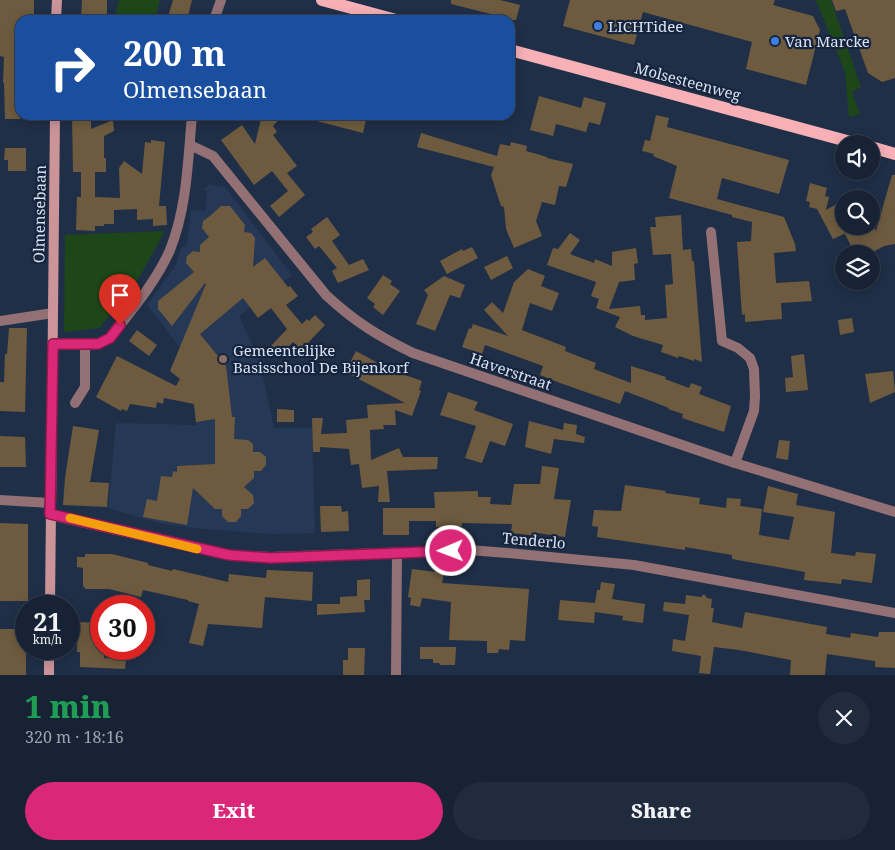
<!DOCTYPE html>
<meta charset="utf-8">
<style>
:root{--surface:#172335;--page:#202b3d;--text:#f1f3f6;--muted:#9ea4ad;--line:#364050;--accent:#db2777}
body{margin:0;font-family:"Noto Serif",serif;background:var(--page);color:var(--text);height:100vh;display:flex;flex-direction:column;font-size:19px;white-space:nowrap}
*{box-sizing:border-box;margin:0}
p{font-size:16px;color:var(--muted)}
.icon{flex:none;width:28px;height:28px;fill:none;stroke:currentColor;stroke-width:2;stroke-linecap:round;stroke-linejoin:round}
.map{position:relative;height:675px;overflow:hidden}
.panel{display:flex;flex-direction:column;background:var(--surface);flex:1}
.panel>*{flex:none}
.banner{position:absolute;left:15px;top:15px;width:500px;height:105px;border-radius:15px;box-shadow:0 2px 12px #0003,0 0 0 1px var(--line);background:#1a4fa0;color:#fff;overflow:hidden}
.buttons{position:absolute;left:835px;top:135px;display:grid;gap:10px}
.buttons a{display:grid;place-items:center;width:45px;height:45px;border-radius:50%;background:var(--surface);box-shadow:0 2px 12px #0003,0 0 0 1px var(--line);font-size:25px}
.speed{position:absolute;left:15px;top:595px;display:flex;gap:10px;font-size:25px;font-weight:700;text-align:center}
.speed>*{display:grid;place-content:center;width:65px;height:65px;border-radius:50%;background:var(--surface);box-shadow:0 2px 12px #0003,0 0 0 1px var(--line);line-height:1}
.speed small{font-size:12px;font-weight:400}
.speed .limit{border:8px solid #d22;background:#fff;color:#111}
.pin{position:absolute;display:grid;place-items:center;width:42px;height:42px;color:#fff;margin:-51px -21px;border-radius:50% 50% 50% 0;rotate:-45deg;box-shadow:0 0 5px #0007}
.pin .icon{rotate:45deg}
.me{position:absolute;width:55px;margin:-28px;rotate:269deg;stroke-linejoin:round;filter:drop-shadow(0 0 4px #0008)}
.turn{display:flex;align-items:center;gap:18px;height:105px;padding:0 25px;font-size:22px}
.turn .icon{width:65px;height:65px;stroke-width:2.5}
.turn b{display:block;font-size:35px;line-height:42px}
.round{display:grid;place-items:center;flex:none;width:52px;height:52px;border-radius:26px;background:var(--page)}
.summary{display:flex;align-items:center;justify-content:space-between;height:85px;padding:0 25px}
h1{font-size:30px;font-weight:800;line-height:38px;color:#1e9e55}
.primary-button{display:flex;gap:10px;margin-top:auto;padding:10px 25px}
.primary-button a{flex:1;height:58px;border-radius:30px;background:var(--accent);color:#fff;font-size:20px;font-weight:800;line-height:58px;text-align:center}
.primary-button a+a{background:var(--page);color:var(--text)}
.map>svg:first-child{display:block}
</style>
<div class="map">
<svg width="895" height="675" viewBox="0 0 895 675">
<rect width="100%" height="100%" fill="#1f2f47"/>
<polygon fill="#253957" points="209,184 225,187 292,275 239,316 259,359 274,428 312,428 315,533 270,534 192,528 155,522 108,508 116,423 196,425 188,358 147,305 176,265 181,248 187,244 191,210 205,211 207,191 202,190"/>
<g fill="#1d4719">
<polygon points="119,0 160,0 155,20 114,20"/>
<polygon points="816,0 831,0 861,87 852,92 860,114 849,117 845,72"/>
<polygon points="165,231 135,285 99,328 64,332 65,235"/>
</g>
<g fill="#6e5b3f">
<polygon points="0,0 34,0 34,20 20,20 20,119 5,119 4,83 3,83 4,57 0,56"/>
<polygon points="82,0 107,0 107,14 104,14 104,20 81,19"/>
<polygon points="173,0 192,0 187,20 167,20"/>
<polygon points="451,0 500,0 520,5 516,20 498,20 499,16 451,4"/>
<polygon points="570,0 775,0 773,5 813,16 820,30 806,85 746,69 752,42 643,12 634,45 563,26"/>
<polygon points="832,0 895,0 895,78 882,82 868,73 845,9 836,11"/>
<polygon points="539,96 581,108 584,97 606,103 600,125 589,122 586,132 556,124 553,136 530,130"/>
<polygon points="72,115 91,115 91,129 113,120 114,131 104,136 104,158 106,158 106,172 95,172 95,197 120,198 119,168 124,161 142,174 145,142 151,143 151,140 165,142 159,206 166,206 167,225 153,226 153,219 137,220 137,209 114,210 114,224 104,224 104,226 95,226 95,231 76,230 77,197 81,197 81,172 73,172"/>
<polygon points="262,115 283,115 273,126 277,132 273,135 297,166 287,173 305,195 279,217 270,206 288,191 272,171 254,185 221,140 242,125 255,144"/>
<polygon points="310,115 367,115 363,133 309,119"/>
<polygon points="656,115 669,118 667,127 789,160 779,194 722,178 717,199 784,217 795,244 796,251 774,253 776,283 809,281 812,301 781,303 782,319 745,322 745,314 742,315 737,242 751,241 752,222 732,217 732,215 669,198 677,166 653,156 654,154 642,151 645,140 650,141"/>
<polygon points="421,133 497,156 500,144 510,146 511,142 527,146 526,151 547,157 547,158 573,164 566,187 559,186 555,205 542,202 536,221 542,236 514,248 506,229 504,207 501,206 491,175 494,167 417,147"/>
<polygon points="5,148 26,148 26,171 8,171 8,160 4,160"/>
<polygon points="892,175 895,175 895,244 884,246 869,254 855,254 844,232 844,234 833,239 817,209 809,207 810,202 806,201 810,183 827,188 825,196 829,197 826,210 844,200 844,226 873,226 876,231"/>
<polygon points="221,206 230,206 245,225 244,232 251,233 255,238 253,267 265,258 288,287 290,286 298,296 286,305 302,324 307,319 309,321 315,315 325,325 301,350 293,342 279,357 269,348 287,329 271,308 258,318 243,298 200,334 226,366 232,417 235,417 234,439 248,440 253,444 253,452 260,452 266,457 266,465 261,471 254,471 254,478 244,487 253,495 254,503 248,509 241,509 241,516 236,522 228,522 222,516 222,509 215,509 193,488 187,525 143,517 147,499 157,501 161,476 172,477 173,471 177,472 177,466 215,464 215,419 196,422 194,404 164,398 163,404 157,402 156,408 130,404 127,411 122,409 121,411 96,397 117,356 176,386 180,379 170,371 206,284 205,283 172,326 158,309 158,301 194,272 186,263 187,256 193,251 200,252 200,245 209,237 202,228 203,221 210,216"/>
<polygon points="681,215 683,250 691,249 692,261 694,261 702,362 694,359 694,361 679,356 678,358 667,354 661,352 663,345 633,336 615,327 620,317 596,308 599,299 591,296 596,282 547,265 553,248 558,249 570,233 580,240 570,254 594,263 595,259 612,266 612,252 636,248 638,263 634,264 635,280 619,282 609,309 640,306 641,315 645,315 645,320 667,318 665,285 673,284 671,254 653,255 650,227 656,227 655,217"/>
<polygon points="327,217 340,235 332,241 349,265 363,259 369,270 338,283 332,271 337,268 319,246 315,249 306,237 313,232 311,229"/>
<polygon points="472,247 478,258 447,274 440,261 462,249 463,251"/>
<polygon points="507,256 513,268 491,280 484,267"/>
<polygon points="528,269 545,276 541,286 559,293 552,311 530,303 522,330 566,347 565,351 596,363 594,369 631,383 631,366 666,377 665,379 689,388 691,383 702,387 699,394 731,406 724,432 682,418 683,414 668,409 669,408 625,391 620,404 560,383 540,375 543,366 485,345 482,354 462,347 469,328 471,329 473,324 508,336 484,310 492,302 503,313 514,282"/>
<polygon points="383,275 392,281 390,284 400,291 383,315 373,307 375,304 367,298"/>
<polygon points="444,276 465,285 460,298 450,295 435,331 416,324 428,295 424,290"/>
<polygon points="852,318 854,332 840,335 838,320"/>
<polygon points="9,328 27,328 25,412 0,411 0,382 4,382 5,354 7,354"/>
<polygon points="137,330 157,345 149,356 129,341"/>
<polygon points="356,351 378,363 377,365 422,381 419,390 421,391 412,416 395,410 396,425 383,425 384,429 370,430 371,460 399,448 403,457 438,457 437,469 387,471 390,502 378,502 379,486 362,488 359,464 351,465 349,449 320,447 320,452 313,452 312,418 323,418 321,434 347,433 346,420 368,418 367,405 405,403 345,372"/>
<polygon points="804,354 808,390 786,392 785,378 793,377 791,356"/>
<polygon points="893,371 895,392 870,403 865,374"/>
<polygon points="448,392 478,402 474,410 513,424 505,446 490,441 482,463 465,458 476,426 440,415"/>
<polygon points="277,409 294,410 294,422 277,422"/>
<polygon points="529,421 563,430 564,423 577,425 576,434 585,437 584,443 554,439 551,454 525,447"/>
<polygon points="73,426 99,430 90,482 109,483 107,507 63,505 65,478"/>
<polygon points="0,436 25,437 26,467 0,467"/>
<polygon points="779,440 790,441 788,460 776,458"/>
<polygon points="542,466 559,468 554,499 571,500 565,537 538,533 538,536 511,533 512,524 462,523 462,526 436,527 436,521 409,521 409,535 383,535 383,508 435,508 434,492 478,491 478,497 491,497 490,504 511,505 514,484 542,484 540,484"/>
<polygon points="625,485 666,491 665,493 700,498 699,504 726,508 727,498 741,499 740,506 762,509 759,535 789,540 794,517 763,512 768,486 798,494 796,505 835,512 831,553 855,556 856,552 876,554 872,583 842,579 841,584 804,580 805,572 732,559 732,555 685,547 685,550 597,537 598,527 592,526 594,510 621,511"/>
<polygon points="320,506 341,506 342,512 348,511 349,531 321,532"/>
<polygon points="0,523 28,524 28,601 0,601"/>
<polygon points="85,554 112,554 148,563 148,565 172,571 173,569 228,582 229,574 266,578 267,570 313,572 312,601 265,597 262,628 208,624 203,646 189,643 199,604 188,601 188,600 143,590 141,597 109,589 86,589 83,586 83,568 77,567 77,557 85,557"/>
<polygon points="412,569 444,573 442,583 529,589 525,641 510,640 509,650 499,649 498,653 487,653 487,641 449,640 451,602 422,598 420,607 410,605 411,598 408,597"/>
<polygon points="370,579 370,600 364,600 365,612 317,615 317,604 340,604 340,597 357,596 357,580"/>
<polygon points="601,582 615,584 612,599 645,604 643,623 622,620 623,616 595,612 594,623 558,620 560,600 595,603 597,590 600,590"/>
<polygon points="704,594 707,598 712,599 711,608 714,608 712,622 742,628 745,612 827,627 826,634 850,638 851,633 878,637 879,632 895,632 895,668 875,667 875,661 827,654 825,675 790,675 791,660 739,650 714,647 710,674 699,673 701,656 672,651 673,639 685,641 689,615 663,611 664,602 685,604 686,595 701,597"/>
<polygon points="78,622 101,623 101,649 104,649 104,658 126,659 125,669 80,667 80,652 77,652"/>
<rect x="0" y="629" width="26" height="46"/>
<polygon points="420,647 456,647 455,665 440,665 439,663 433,663 433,659 420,659"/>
<polygon points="348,648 365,648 364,675 343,675 343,660 348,660"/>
</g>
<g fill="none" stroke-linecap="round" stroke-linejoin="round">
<g stroke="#927073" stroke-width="10">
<polyline points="214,20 221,0"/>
<path d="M190 145 213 156 326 295C355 322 378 336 413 353L735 463 895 512"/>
<polyline points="711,232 722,341 738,348 750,358 754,369 755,397 754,411 735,463"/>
<polyline points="0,321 53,313"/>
<path d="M53 344H98L110 338C131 311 156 282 170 250 187 208 188 160 192 115"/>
<polyline points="75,403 85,387 85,345"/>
<polyline points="0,500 50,503"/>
<polyline points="50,515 229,555 271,557 469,550 507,553 634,565 895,613"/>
<polyline points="396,675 397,552"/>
</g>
<g stroke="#cb9499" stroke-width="10">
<polyline points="56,20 57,0"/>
<polyline points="50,606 55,115"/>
<polyline points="49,675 49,649"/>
</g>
<g stroke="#f6b0b6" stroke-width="12">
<polyline points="322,0 396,20"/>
<polyline points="510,50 858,144"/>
<polyline points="871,147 895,154"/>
</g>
</g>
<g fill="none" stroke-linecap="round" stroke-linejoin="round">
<g stroke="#8e194d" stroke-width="12">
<polyline id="route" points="120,325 110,338 98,344 53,344 50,514 229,555 271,558 451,551"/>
</g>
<use href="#route" stroke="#db2777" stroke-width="9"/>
<polyline stroke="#f59e0b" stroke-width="9" points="70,518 197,549"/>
</g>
<g fill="#3f7fe0" stroke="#16253d" stroke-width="2">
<circle cx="598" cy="26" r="5"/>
<circle cx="775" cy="41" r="5"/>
</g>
<circle fill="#8d6e63" stroke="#16253d" stroke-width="2" cx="223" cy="359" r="5"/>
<g text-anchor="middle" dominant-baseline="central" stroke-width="4.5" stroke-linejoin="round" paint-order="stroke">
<g font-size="15" fill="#d8e3f3" stroke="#16253d" text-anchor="start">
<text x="608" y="26">LICHTidee</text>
<text x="785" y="41">Van Marcke</text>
<text x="233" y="350">Gemeentelijke<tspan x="233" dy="17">Basisschool De Bijenkorf</tspan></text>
</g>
<g font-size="15" fill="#d8e3f3" stroke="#16253d">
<text transform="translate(688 81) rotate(15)">Molsesteenweg</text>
<text transform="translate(39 214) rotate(-89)">Olmensebaan</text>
<text transform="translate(511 371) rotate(19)">Haverstraat</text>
<text transform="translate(534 540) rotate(5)">Tenderlo</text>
</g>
</g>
</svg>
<div class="buttons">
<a><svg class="icon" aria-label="sound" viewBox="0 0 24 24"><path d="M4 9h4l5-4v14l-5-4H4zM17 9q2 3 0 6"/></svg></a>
<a><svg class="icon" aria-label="search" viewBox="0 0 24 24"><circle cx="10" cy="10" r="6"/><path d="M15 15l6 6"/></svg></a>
<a><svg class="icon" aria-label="layers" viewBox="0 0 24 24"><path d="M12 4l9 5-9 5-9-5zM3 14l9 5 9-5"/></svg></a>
</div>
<div class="speed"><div>21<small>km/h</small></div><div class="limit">30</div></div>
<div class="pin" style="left:120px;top:325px;background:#d93025"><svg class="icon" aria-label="arrive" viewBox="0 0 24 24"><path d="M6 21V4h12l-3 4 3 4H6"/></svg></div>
<svg class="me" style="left:451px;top:551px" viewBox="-20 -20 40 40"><circle r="17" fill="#db2777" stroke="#fff" stroke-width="3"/><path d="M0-11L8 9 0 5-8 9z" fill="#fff"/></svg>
<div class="banner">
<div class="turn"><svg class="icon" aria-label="right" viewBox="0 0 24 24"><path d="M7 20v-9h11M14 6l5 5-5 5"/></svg><div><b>200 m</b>Olmensebaan</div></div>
</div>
</div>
<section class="panel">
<div class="summary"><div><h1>1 min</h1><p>320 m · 18:16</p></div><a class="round"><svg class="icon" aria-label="close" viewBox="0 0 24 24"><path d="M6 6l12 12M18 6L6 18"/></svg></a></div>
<div class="primary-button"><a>Exit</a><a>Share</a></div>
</section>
